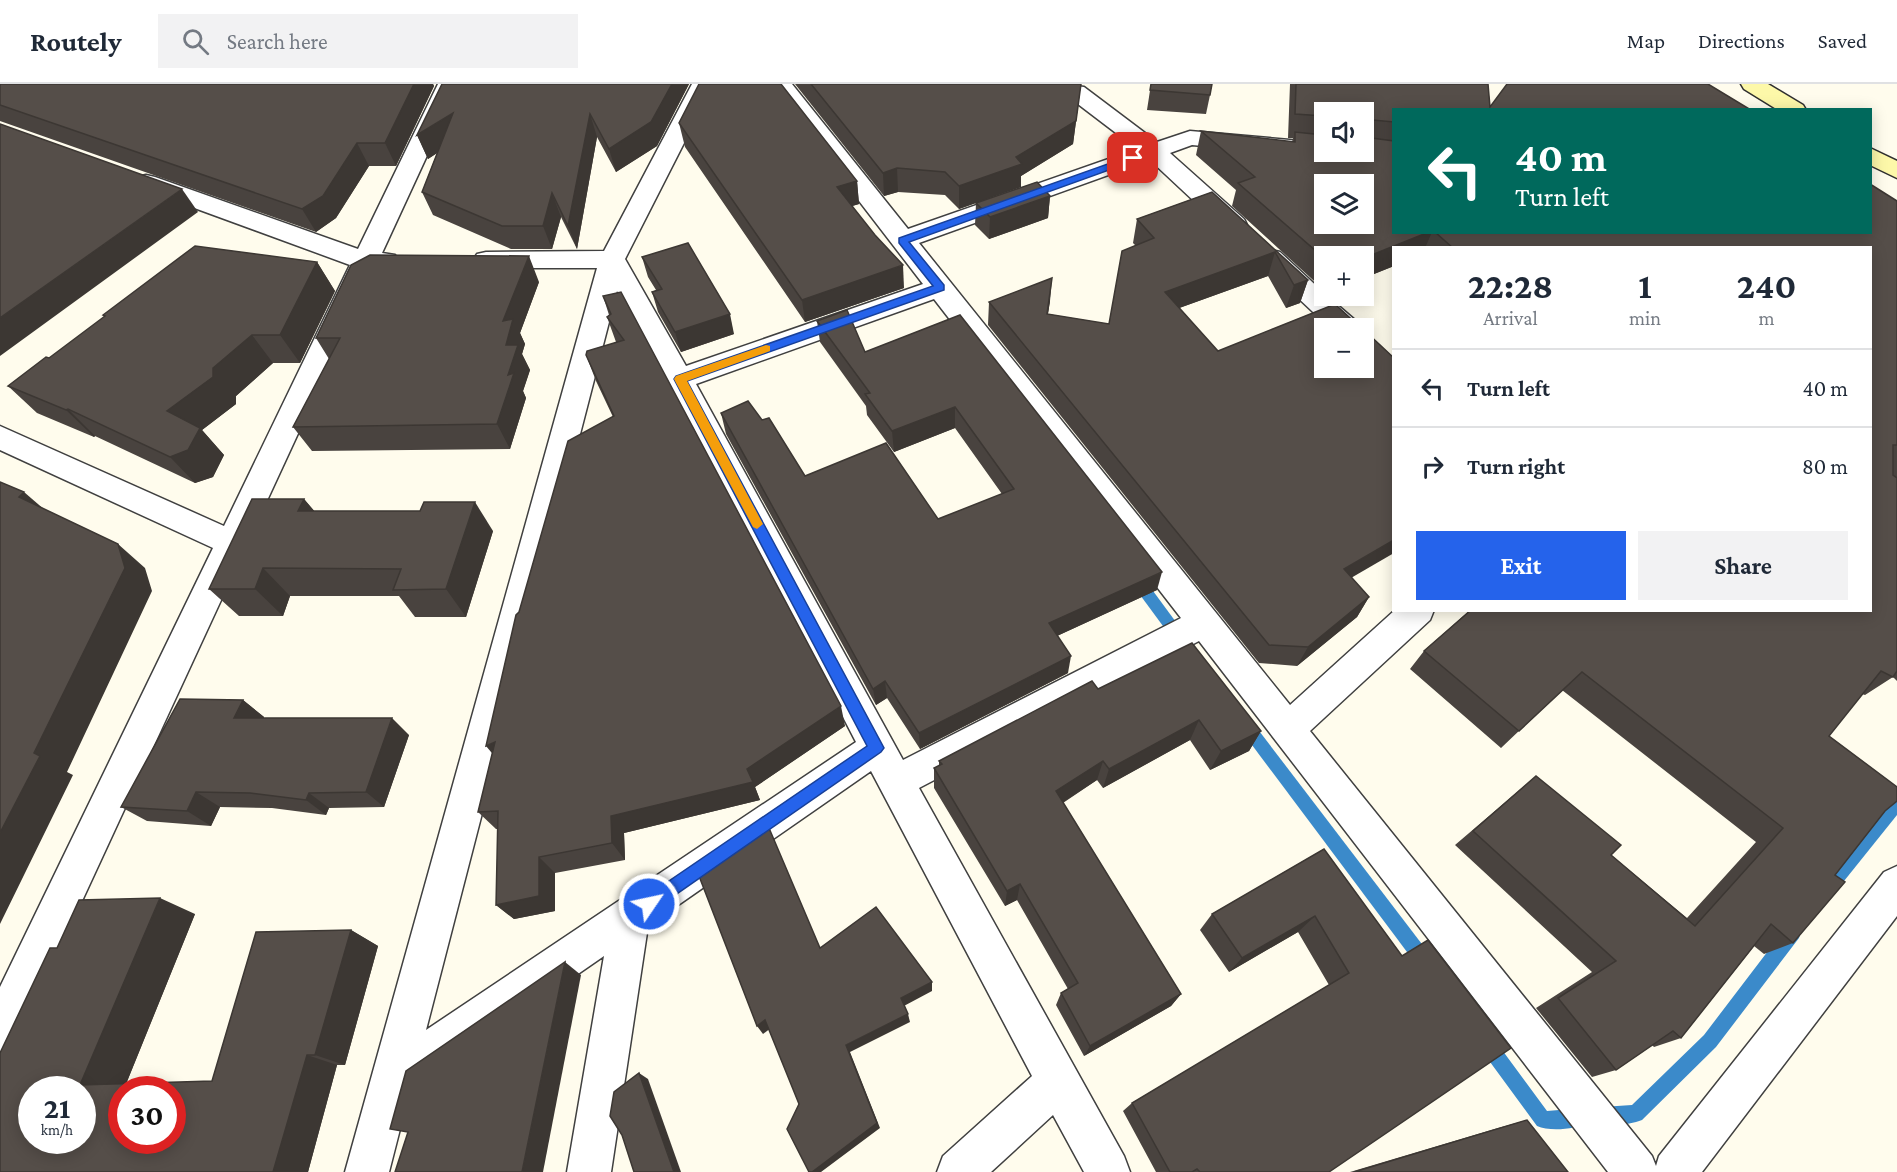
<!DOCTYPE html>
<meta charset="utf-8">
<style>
:root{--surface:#fff;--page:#f2f2f3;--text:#1f2937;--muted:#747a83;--line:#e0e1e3;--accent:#2563eb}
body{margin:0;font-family:"Crimson Pro",serif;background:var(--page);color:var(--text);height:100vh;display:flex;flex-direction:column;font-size:22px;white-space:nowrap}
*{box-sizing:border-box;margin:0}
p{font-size:20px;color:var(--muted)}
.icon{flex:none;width:33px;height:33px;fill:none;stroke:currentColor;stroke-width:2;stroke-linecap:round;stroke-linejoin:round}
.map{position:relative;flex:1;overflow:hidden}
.sheet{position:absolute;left:1392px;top:162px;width:480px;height:366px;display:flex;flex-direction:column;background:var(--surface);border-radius:0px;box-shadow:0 3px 15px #0003}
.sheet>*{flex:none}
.guide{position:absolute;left:1392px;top:24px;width:480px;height:126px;border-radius:0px;box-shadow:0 3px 15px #0003;background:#00695c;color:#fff;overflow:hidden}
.buttons{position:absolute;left:1314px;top:18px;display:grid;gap:12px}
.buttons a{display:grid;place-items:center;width:60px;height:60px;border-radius:0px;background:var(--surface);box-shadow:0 3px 15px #0003;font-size:30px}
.speed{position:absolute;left:18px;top:992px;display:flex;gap:12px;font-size:30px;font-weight:700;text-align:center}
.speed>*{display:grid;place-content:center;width:78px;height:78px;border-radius:50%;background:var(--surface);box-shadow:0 3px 15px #0003;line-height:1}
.speed small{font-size:15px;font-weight:400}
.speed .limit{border:9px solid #d22;background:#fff;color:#111}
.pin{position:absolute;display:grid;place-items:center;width:51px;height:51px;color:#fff;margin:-26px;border-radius:12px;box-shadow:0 3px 9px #0006}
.me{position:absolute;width:66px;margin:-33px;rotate:56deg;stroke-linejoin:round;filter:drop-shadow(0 0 4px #0008)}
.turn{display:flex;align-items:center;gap:21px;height:126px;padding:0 24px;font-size:27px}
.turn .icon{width:78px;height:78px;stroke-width:2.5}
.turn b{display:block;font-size:42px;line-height:51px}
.eta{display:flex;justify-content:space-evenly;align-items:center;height:102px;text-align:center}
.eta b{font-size:36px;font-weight:700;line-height:42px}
.button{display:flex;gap:12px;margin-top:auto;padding:12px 24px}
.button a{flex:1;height:69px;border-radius:0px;background:var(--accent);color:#fff;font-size:24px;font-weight:700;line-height:69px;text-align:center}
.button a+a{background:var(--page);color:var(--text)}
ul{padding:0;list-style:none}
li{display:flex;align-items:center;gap:18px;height:78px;padding:0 24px;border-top:2px solid var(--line)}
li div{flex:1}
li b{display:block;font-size:22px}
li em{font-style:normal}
header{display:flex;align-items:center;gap:36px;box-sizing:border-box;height:84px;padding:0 30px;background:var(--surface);border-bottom:2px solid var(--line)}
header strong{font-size:28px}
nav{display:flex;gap:33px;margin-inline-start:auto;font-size:21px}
.search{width:420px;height:54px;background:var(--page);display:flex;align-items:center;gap:15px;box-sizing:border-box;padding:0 21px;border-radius:0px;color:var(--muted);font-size:22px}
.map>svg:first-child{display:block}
</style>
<header>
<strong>Routely</strong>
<div class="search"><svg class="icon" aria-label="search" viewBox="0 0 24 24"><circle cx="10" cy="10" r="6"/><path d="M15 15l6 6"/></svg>Search here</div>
<nav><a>Map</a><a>Directions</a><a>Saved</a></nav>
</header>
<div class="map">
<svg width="1897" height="1088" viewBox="0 0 1897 1088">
<rect width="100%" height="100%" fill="#fffced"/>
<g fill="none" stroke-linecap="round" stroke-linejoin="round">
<g fill="#3b8aca" fill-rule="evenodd">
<polygon points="1137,491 1142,492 1184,549 1186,553 1184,557 1179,559 1174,557 1132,500 1130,496 1132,492"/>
<polygon points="1245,634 1250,635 1431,872 1433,878 1431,884 1425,886 1419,884 1240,645 1238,640 1240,635"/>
<polygon points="1897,712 1897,731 1832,812 1826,815 1820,812 1818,807 1820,802 1892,714"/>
<path d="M1793 840 1799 842 1801 848 1799 854 1716 963 1642 1036C1630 1041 1608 1043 1596 1038L1593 1032 1596 1026 1602 1023 1632 1021 1704 951 1787 842Z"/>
<path d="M1488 953 1494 955 1547 1027 1583 1024 1589 1027 1592 1033 1589 1039C1576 1045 1550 1048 1537 1042L1482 967 1480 961 1482 955Z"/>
</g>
<g stroke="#404040" stroke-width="3">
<g id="minor">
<polygon points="438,0 460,0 382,169 395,171 399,177 395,183 374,185 15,962 0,968 0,903 213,464 0,366 0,342 224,442 350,181 137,103 134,98 137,93 146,91 155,93 358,165"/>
<path d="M692 0H714L625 175 686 282 923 200 769 0H792L908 145 1137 65 1070 14 971 7 963 5 960 0H1059L1084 3 1157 58 1190 47 1324 59V68H1335L1332 71 1324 73 1192 61 1170 69 1244 135 1247 141 1244 147 1235 149 1226 147 1150 76 919 159 1290 621 1395 526H1434L1430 536 1310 647 1652 1072 1656 1082 1659 1072 1884 788 1897 782V832L1702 1088H1608L1199 557 919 704 1124 1072 1130 1088H1084L1053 1031 991 1088H937L943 1072 1032 992 871 687 648 842 611 1088H567L604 872 410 1006 389 1088H345L597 184H486L477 182 473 176 477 170 486 168 604 167ZM617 207 724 404 856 658 426 946ZM934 215 1181 534 903 676 696 300Z"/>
<polygon points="1271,166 1280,168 1324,209 1324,212 1327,212 1356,237 1359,244 1330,244 1262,180 1258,174 1262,168"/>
</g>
</g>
<g stroke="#2f2f2f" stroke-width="3">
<g id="secondary">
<polygon points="1741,0 1768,0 1803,21 1806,26 1778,26 1744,5"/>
<polygon points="1870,64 1897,77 1897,94 1870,81"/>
</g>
</g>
<use href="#minor" fill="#fff" fill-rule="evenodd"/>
<use href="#secondary" fill="#fdf8a9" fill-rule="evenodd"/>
</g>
<g fill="#49433f" fill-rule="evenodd">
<polygon points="0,0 433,0 434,2 396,82 369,82 336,134 316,148 0,37"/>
<polygon points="689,0 657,62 616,88 597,53 577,165 561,133 552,165 511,165 433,131 422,108 437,69 428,75 417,51"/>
<polygon points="795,0 1082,0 1081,0 1073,60 1021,92 1021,103 959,125 945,111 898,108 884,112"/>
<polygon points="1151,0 1210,11 1206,30 1147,26"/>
<path d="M1290 0H1488L1490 23 1751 26H1394V148H1870L1897 117V597L1893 593 1865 611 1862 610 1829 652 1885 727 1835 791 1793 859 1764 870 1754 862 1681 954 1654 963 1652 961 1616 986 1592 993 1536 924 1592 888 1455 761 1536 692 1611 771 1687 834 1756 758 1562 606 1501 664 1410 585 1424 567 1470 526H1870V164H1394V182L1364 194V172H1324V206L1232 122 1236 106 1196 71 1201 47 1292 58 1293 54H1288ZM1324 28H1364V68H1324Z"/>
<polygon points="679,39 857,97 859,120 852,122 904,204 805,238 685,63"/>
<polygon points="1212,108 1308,196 1300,219 1286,224 1268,192 1179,224 1351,494 1369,513 1357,533 1297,582 1259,579 988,241 989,218 1050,217 1048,230 1109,240 1135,161 1133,159 1137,135"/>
<polygon points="1050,112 1048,134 989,155 975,141 976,119"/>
<polygon points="642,173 734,250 681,268 658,228 652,208 656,206 648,193"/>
<polygon points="317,178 335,207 300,279 273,279 236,312 236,320 202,346 224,371 213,393 195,399 95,352 94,353 37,329 8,302 49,274"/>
<polygon points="539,198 520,249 525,260 522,270 530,286 523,307 526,314 510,365 312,367 293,343 329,275 316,254"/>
<polygon points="603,212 845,642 755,703 760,716 624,749 625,776 555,789 555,827 514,835 496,821 498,745 496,745 478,728 492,670 519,528 613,333 596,297 586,271 616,258 607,233 609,231"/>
<polygon points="960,231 1157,506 1057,552 1068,589 920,665 887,614 876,621 726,350 721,329 805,392 938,435 1002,410 955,344 894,368 867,331 866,322 820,258 817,237 865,268"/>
<polygon points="304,415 314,427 493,447 466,533 415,533 399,512 290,512 283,532 239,532 209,505"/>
<polygon points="1098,605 1261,647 1249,667 1210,686 1190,656 1103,704 1097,696 1063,719 1181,910 1171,922 1084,972 1056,921 1061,909 1068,905 1017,816 1005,822 934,704 934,684 939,682 939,677"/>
<polygon points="243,616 264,633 264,634 409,651 384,723 329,724 326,731 272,724 220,723 211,742 147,737 121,723"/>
<polygon points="1324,765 1402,872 1329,1088 1156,1088 1123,1027 1132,1019 1329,901 1298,848 1229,888 1200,846 1212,830"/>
<polygon points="195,830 126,1000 212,997 351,846 378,862 345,981 337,981 308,1088 0,1088 57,864"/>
<polygon points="1527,1036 1568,1088 1350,1088 1498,1044"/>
</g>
<g fill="#3c3733">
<polygon points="414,0 433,0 434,2 396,82 385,59"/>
<polygon points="672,0 689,0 657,62 616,88 609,65"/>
<polygon points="1081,0 1073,60 1021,92 1021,103 959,125 959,102 1016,73"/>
<polygon points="453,29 463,52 428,75 417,51"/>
<polygon points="590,30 597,53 577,165 568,142"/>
<polygon points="357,59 369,82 336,134 316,148 302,125"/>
<polygon points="897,84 898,108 884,112 883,89"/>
<polygon points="857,97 859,120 839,126 837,103"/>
<polygon points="182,105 198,128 0,272 0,234"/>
<polygon points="552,109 561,133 552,165 543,142"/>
<polygon points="1050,112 1048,134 989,155 990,133"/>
<polygon points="1429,148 1432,148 1425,164 1394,164 1394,182 1364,194 1364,174"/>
<polygon points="1275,168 1268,192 1160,231 1165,208"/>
<polygon points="529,172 539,198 520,249 525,260 522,270 530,286 523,307 526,314 510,365 497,340 508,291 503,237"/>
<polygon points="317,178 335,207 300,279 280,251"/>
<polygon points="903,181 904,204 805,238 802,216"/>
<polygon points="1052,194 1050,217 1044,253 1047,230"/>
<polygon points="1308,196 1300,219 1286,224 1294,201"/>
<polygon points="730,230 734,250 681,268 675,248"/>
<polygon points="252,251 273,279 236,312 236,320 202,346 224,371 213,393 195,399 170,373 167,327 213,284"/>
<polygon points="955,323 955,344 894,368 892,347"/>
<polygon points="68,325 95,352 94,353 66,326"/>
<polygon points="24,408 53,433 19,413"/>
<polygon points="304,415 329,444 298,427"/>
<polygon points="475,418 493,447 466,533 446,505"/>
<polygon points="1394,456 1394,469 1332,505 1344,485"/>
<polygon points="118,460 145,484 152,507 67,688 73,691 0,840 0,749 34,669"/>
<polygon points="263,484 290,512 283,532 255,505"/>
<polygon points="1162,488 1157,506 1046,557 1049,539"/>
<polygon points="1369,513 1357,533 1297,582 1308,563"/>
<polygon points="1071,572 1068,589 920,665 919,649"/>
<polygon points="885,597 887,614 876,621 873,605"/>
<polygon points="243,616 264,633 255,651 234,634"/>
<polygon points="841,622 845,642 755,703 760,716 624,749 625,776 612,759 611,732 747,685"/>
<polygon points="392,634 409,651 384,723 366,708"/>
<polygon points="1199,636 1190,656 1103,704 1109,685"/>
<polygon points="1261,647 1249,667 1210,686 1221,667"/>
<polygon points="495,658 502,681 486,662"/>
<polygon points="1103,677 1097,696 1051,726 1056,707"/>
<polygon points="196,708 220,723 211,742 187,727"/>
<polygon points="309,709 329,724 326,731 306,716"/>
<polygon points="539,773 555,789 555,827 514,835 496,821"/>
<polygon points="1020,800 1017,816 1005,822 1007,807"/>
<polygon points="160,814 195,830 124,1005 80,1001"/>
<polygon points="1315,832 1298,848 1229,888 1242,874"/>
<polygon points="351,846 378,862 345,981 315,971"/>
<polygon points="565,878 581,891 543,1088 522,1088"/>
<polygon points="932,898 932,907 902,923 901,914"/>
<polygon points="1181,910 1171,922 1084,972 1090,962"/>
<polygon points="908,930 910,938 850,968 880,1044 821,1088 812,1088 846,961"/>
<polygon points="765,936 771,944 763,950 757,942"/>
<polygon points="307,971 337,981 308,1088 273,1088"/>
<polygon points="639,989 648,995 681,1088 674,1088"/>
</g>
<g fill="#554e49" stroke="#3c3733" stroke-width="1.5" fill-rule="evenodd">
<polygon points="0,0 414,0 385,59 357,59 323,112 302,125 0,21"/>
<polygon points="442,0 672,0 651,38 609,65 590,30 568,142 552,109 543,142 502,142 422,108 453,29 417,51"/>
<polygon points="699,0 781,0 857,97 837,103 875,151 903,181 802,216 679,39"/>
<polygon points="811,0 1081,0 1076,37 1016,73 1022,80 959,102 945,88 897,84 883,89"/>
<polygon points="1151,0 1212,0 1210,11 1150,6"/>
<polygon points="1296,0 1488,0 1490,23 1507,0 1708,0 1751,26 1394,26 1394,38 1373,36 1370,42 1364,42 1364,28 1324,28 1324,32 1295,30"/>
<polygon points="0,40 182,105 0,234"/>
<path d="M1201 47 1295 58V48L1324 51V68H1364V53L1394 57V148H1429L1364 174V172H1324V174L1238 99 1255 93ZM1324 100H1364V140H1324Z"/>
<polygon points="1037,98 1050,112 990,133 976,119"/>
<polygon points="1870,100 1897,117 1897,361 1893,361 1893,391 1897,394 1897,587 1893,593 1881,587 1829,652 1897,703 1897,717 1885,727 1835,791 1845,798 1793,859 1771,840 1681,954 1673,947 1616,986 1558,914 1616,877 1473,747 1536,692 1621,761 1611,771 1695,842 1783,744 1582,588 1519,647 1424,567 1471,526 1870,526 1870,164 1453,164 1435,148 1870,148"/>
<polygon points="1212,108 1308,196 1294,201 1275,168 1165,208 1218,267 1335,220 1361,244 1324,244 1324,284 1364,284 1364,246 1394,274 1394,456 1344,485 1369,513 1308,563 1269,561 989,218 1052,194 1047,230 1109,240 1122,167 1154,154 1137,135"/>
<polygon points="688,159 730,230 675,248 652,208 662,205 642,173"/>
<polygon points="195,162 317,178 280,251 252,251 213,284 213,293 167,327 200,344 188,366 170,373 68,325 66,326 8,302 46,273 49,274 105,232 103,231"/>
<polygon points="370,171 529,172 503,237 513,235 506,261 518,261 508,291 514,289 497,340 293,343 340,254 316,254 351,181"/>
<polygon points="621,208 841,622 747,685 753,698 611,732 612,759 539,773 539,812 496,821 498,727 478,728 495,658 486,662 516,531 519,528 568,357 614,332 586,271 587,267 624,256 607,233 611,230 603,212"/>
<polygon points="847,226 865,268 960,231 1162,488 1049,539 1071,572 919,649 885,597 873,605 721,329 748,317 762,336 769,334 805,392 886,359 938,435 1014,405 955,323 892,347 865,310 870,309 817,237"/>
<polygon points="0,398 24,408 19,413 118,460 125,484 34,669 40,672 0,749"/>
<polygon points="252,415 304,415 298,427 420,427 424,418 475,418 446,505 393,506 401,485 263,484 255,505 209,505"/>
<polygon points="1192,559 1261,647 1221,667 1199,636 1109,685 1103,677 1056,707 1181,910 1090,962 1061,909 1078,899 1020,800 1007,807 934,684 942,680 939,677 1092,597 1098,605"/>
<polygon points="180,615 243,616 234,634 392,634 366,708 309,709 306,716 250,709 196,708 187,727 121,723"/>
<polygon points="769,744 820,864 876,823 932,898 901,914 908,930 846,961 877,1039 812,1088 809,1088 787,1045 799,1020 765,936 757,942 699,792"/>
<polygon points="1324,765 1402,872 1428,856 1511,964 1329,1088 1200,1088 1197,1085 1192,1088 1170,1088 1132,1019 1349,889 1315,832 1242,874 1212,830"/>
<path d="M160 814 80 1001 212 997 256 848 351 846 315 971H307L273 1088H0V969L50 864H57L79 816ZM32 1005H82V1056H32ZM122 1005H172V1056H122Z"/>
<polygon points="565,878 522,1088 395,1088 408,1048 390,1045 406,987"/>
<polygon points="639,989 674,1088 634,1088 622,1051 610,1032 614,1008"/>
<polygon points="1527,1036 1568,1088 1354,1088"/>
</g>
<polygon fill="#2563eb" stroke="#184099" stroke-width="1.5" points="1133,71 1138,74 1137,76 909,158 944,201 944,206 687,297 884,664 881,668 655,825 649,828 644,825 641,820 644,814 867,662 674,295 676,292 933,202 899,159 899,154"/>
<polygon fill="#f59e0b" points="766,261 770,262 770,267 687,297 763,440 757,445 753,443 674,295 676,292"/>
</svg>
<div class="buttons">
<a><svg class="icon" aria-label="sound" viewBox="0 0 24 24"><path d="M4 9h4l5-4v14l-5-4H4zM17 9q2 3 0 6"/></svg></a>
<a><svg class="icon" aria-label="layers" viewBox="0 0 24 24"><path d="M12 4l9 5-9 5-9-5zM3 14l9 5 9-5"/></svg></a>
<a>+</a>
<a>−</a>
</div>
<div class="speed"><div>21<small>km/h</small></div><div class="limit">30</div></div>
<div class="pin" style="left:1133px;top:74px;background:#d93025"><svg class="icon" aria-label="arrive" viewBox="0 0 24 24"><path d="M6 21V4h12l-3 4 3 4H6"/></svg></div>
<svg class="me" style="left:649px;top:820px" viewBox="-20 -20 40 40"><circle r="17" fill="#2563eb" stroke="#fff" stroke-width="3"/><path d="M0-11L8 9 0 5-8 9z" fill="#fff"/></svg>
<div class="guide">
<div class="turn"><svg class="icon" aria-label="left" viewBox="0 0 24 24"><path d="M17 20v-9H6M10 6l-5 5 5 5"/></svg><div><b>40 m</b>Turn left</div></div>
</div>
<section class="sheet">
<div class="eta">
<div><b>22:28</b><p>Arrival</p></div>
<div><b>1</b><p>min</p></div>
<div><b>240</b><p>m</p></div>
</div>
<ul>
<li><svg class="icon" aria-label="left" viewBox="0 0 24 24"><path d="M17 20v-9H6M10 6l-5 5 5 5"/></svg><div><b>Turn left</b></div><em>40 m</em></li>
<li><svg class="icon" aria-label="right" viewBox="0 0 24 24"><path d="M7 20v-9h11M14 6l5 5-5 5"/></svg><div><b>Turn right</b></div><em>80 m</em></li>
</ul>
<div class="button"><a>Exit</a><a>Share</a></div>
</section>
</div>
